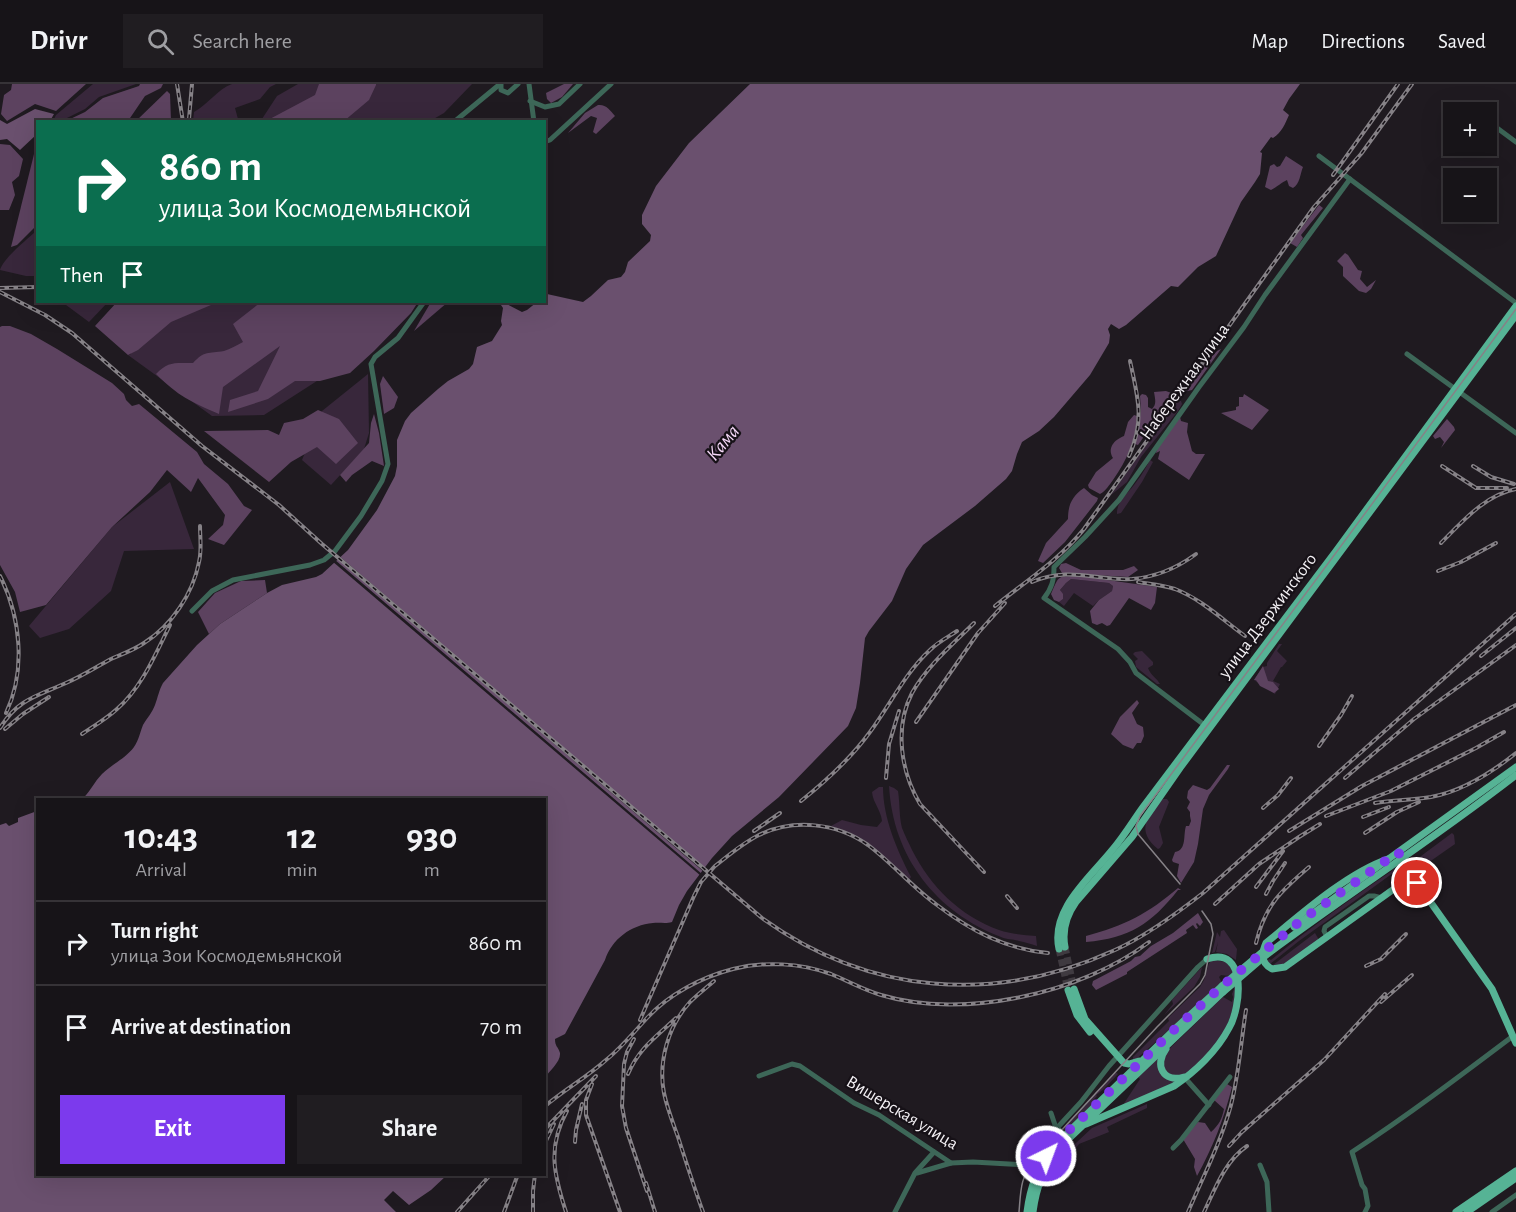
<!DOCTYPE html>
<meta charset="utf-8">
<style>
:root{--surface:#171418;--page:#201d21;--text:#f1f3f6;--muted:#9e9ea2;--line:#363337;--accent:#7c3aed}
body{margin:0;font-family:"Alegreya Sans",sans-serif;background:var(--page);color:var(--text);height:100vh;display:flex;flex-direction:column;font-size:22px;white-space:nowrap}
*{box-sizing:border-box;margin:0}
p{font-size:20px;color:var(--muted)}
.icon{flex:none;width:33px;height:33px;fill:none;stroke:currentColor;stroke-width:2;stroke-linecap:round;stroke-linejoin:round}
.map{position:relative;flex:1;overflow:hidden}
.details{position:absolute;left:36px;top:714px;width:510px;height:378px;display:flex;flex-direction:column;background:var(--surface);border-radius:0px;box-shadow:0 6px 24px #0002,0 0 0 2px var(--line)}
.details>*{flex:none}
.hud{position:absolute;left:36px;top:36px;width:510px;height:183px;border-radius:0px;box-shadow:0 6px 24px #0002,0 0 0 2px var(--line);background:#0b6e4f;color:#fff;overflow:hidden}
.buttons{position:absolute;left:1443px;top:18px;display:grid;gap:12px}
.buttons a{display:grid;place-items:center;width:54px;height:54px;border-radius:0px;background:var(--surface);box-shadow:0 6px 24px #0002,0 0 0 2px var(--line);font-size:30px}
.pin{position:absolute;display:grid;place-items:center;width:51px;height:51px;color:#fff;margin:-26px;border:3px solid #fff;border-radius:50%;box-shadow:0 2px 6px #0007}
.me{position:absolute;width:66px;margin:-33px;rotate:42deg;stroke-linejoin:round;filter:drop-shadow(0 0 4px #0008)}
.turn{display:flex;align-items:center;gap:21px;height:126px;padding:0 24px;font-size:27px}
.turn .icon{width:78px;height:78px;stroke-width:2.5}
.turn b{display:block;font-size:42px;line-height:51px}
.then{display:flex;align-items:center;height:57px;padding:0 24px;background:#0003;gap:12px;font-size:22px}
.eta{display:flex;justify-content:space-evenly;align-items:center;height:102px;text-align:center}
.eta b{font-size:36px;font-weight:700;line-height:42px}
.cta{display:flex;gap:12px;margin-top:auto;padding:12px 24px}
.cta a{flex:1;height:69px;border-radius:0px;background:var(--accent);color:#fff;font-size:24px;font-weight:700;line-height:69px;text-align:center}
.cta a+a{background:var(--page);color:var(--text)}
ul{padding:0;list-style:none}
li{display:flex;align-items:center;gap:18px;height:84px;padding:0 24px;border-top:2px solid var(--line)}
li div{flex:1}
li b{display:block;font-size:22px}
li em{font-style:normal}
header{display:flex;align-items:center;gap:36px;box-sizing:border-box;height:84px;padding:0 30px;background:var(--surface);border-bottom:2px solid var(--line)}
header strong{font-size:28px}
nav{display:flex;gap:33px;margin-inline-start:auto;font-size:21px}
.search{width:420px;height:54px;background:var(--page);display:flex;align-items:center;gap:15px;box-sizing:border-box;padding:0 21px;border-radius:0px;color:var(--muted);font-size:22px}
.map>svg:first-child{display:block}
</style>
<header>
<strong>Drivr</strong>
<div class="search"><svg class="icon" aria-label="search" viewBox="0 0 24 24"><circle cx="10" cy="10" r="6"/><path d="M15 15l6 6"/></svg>Search here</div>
<nav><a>Map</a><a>Directions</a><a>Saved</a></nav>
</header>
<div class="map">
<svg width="1516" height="1128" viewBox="0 0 1516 1128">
<rect width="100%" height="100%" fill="#1f1a20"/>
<g fill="#38273b">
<polygon points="93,0 136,0 99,13 85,25 61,37 53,37 56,31"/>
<path d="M232 0H276L270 3 260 15 235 24 238 35 236 37H193L194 28C208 20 218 5 232 0Z"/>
<polygon points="298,0 472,0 444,29 430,37 260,38 277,12"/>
<path d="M37 146V192H26L0 186C4 173 27 156 37 146Z"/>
<polygon points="62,218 108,218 89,238"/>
<polygon points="121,218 411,218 334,286 264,331 212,332 128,271 131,270"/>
<polygon points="368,290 369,349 364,365 331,401 302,376 322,327"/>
<polygon points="1178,316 1181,317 1182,320 1178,327 1141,373 1127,398 1111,411"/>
<path d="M1150 376 1153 378 1142 398 1121 429 1117 430C1116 417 1130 408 1137 397 1142 391 1146 383 1150 376Z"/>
<polygon points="170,398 194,465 124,467 111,507 69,545 40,554 29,542 112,443"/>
<polygon points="1071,495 1109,499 1113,502 1112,507 1099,516 1093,522 1074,509 1064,522 1059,518 1063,515 1060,506 1066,499"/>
<polygon points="1279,560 1282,560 1277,567 1287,577 1282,583 1281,583 1273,597 1280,600 1275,610 1254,596 1263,583 1267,582 1267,579"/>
<path d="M1142 567 1153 578V581L1148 584C1151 592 1157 594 1160 600H1157L1136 583 1135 577 1138 575 1133 570 1135 568Z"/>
<path d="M889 702 894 704 898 707C900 720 899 732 902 744 905 752 909 759 912 766 931 803 960 832 999 846 1011 850 1024 851 1036 852L1037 862C1031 860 1025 858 1019 857 1013 855 1008 856 1001 853 936 828 893 773 889 702Z"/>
<path d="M879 703H883C883 734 897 766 911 793L909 796C883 774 864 754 831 742L842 736 861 741 877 743 882 737C881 726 873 719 872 708Z"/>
<path d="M1163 715H1167L1169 718 1159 743 1163 759 1160 764 1158 765C1136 747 1146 732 1163 715Z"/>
<polygon points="1452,749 1454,751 1455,760 1422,783 1417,775"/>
<path d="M1396 784H1400L1299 857 1270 880 1267 877 1269 875 1271 876C1311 843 1353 813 1396 784Z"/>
<polygon points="1224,846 1237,865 1236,876 1227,870 1216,868 1218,858 1215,868 1212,869 1217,848 1220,853 1221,847"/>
<polygon points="1315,849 1319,856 1281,882 1273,881"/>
<path d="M1213 876 1226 878C1235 888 1236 894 1235 908 1234 942 1210 974 1182 993L1168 991 1162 980 1166 968 1223 913 1232 918 1233 913 1232 910 1234 905 1229 892 1221 891 1219 893 1222 899 1133 978V973L1169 937 1168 934 1200 903 1204 896 1209 879Z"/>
<polygon points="1202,883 1200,893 1194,903 1164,931 1173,920 1172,916"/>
<polygon points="1160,972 1159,981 1179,997 1123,1021 1140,995 1138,993"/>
<polygon points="1115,988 1118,990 1104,1005 1096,1011 1097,1012 1093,1016 1092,1021 1065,1046 1062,1046"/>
<polygon points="1147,1020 1147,1024 1107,1043 1109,1048 1079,1060 1067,1076 1062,1072 1092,1044"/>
</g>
<g fill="#5c425f">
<polygon points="12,0 86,0 56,27 35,20 7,37 1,30 4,11 11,6"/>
<polygon points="140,0 163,0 161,4 145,12 128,37 66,37 85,28 103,14 139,2"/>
<polygon points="319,0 376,0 376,1 369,16 344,37 266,37 315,11"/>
<polygon points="564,0 573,0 562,13 551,19 547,15 546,9"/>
<polygon points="167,7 170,10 171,37 136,37"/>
<path d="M598 21C606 20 610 26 615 32L596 50 593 48 597 34 591 32 568 49 585 29Z"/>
<polygon points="37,58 37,141 17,161 11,163"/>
<polygon points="0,60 10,61 23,75 19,92 12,98 15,111 9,126 0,126"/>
<path d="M1286 72 1303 83C1300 90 1300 100 1293 104L1289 102 1287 96C1282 98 1277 103 1271 106L1265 103 1270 82 1274 80 1277 83 1280 82Z"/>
<polygon points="1319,121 1323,124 1301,151 1303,154 1297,163 1290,159"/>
<polygon points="1345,169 1348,171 1358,186 1362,187 1360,195 1367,203 1376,196 1371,205 1366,209 1359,207 1343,192 1343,183 1337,177"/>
<polygon points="117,218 218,218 171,238 138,266 128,271 95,242"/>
<path d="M261 218H418L411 229 374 267 350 289 320 297H295L268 315 228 328 230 316 258 307 280 262 223 303 219 330C191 318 178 312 156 290 168 277 175 279 193 279 205 266 208 270 224 267 230 265 237 261 243 258L233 240Z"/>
<polygon points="431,218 448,218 414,247"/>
<polygon points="2,242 10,242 31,250 57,265 112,299 124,310 126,316 132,322 139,320 197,368 204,380 228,400 244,422 252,426 224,461 208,455 223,441 225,431 198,394 191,408 167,386 150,408 112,443 46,521 20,528 15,508 0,481 0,243"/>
<polygon points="1221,265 1192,306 1183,308 1198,287 1217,267"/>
<polygon points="383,292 398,313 394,324 384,330 380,300"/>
<path d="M1166 307 1174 310 1138 361 1135 360 1141 328 1140 312 1142 310 1146 311 1148 314V323L1152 325C1157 320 1155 315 1154 308Z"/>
<polygon points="1244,310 1269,326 1252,346 1221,329 1236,326 1236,323 1239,322 1239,313 1243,313"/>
<polygon points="318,326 339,335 358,359 336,380 317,363 291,378 269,398 204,347 268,346 279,351 284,339 303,335"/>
<polygon points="374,330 379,349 384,382 372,377 352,391 346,398 340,391 369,359 371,339"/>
<path d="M1134 331 1137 332C1136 356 1127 376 1113 396 1109 401 1106 407 1100 410L1089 404 1088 401 1096 388 1113 374C1107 364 1114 356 1124 352L1128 338Z"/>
<polygon points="1180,333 1181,337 1188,339 1187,348 1192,367 1196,370 1205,370 1189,396 1158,375 1160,367 1156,369 1157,364"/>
<polygon points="1447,335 1454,343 1455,346 1441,364 1444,358 1440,353 1435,355 1433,352"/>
<path d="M1084 404 1092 411 1098 414 1097 417 1065 458 1043 479 1038 477 1046 459 1068 435C1068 421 1072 412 1084 404Z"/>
<polygon points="1066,479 1081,486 1123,486 1134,482 1138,486 1128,493 1062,489 1059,484 1061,480"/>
<path d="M1079 492 1157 503 1155 519 1151 526 1129 514 1110 541 1107 542 1102 539 1097 541 1092 539 1090 527 1099 516 1112 507 1113 502 1109 499 1071 495 1066 499 1060 506 1063 510V515L1059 518 1054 516 1051 510C1060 490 1056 493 1079 492Z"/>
<polygon points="265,496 267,509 220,540 209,550 198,528 215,509 241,497"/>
<polygon points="1263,582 1268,597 1273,598 1279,605 1274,609 1260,602 1256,596 1254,596"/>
<polygon points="1137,616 1139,619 1132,629 1137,640 1143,643 1144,652 1141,659 1137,659 1133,665 1123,661 1111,650 1120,633"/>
<path d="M1227 681H1230L1228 685 1209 711 1203 725 1198 760 1194 778 1181 799 1177 792 1179 780 1173 778 1172 776 1175 768C1187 766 1183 751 1186 742H1189L1191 737 1190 732V728L1187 724 1190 718 1187 714 1188 707 1193 701 1207 706 1210 704Z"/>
<path d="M1178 804 1181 806H1178C1151 840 1130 854 1086 858V852C1124 842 1149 829 1178 804Z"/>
<polygon points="1198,829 1203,838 1200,842 1197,839 1196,840 1198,844 1196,845 1193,841 1186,846 1187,849 1127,888 1127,890 1096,906 1092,901 1093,897 1131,877 1135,873 1140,872 1151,862 1173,849"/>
<path d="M1227 1000 1232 1003C1224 1035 1213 1063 1197 1092L1194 1083 1195 1075 1183 1055 1198 1038 1205 1039 1211 1048C1219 1041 1222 1035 1224 1025L1214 1016Z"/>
</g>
<g fill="#6a506e">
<path d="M750 0H1300L1289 15 1283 26 1289 31C1285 40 1282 48 1273 54L1271 53 1260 68 1262 69 1260 90 1255 98 1241 118 1216 172 1198 183 1178 203 1171 202 1126 241 1119 245 1111 240 1108 245 1110 251 1109 259 1090 291 1054 333 1039 347 1022 358 1017 370 1012 387 1006 395 975 422 923 461 906 485 892 517 869 547 865 554 860 599 856 624 848 642 779 713 732 752 712 774 687 807 679 821 672 838C665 840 660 838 653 839 631 841 612 855 605 876L565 950 555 955C555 963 558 962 560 969 561 978 549 987 545 994L544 716H81C89 710 94 698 102 690 112 680 125 675 134 663 139 656 140 648 143 641 147 634 152 629 155 621 158 613 159 606 163 599L197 561 220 540 267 509 282 501 316 493 322 490 348 466 377 426 395 392 397 382V356L405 337 411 329 438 305 448 297 469 285 473 280 477 263 492 257 502 241 501 237 503 224 499 218H503L522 228 527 226 537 218H544L545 211 547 210 583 218 591 212 608 196 621 193 625 188 628 178 650 157 651 151 642 140V131L656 102 689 59Z"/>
<polygon points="35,25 54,30 50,37 38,38 37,50 20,66 7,55 0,56 0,36 7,40"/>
<polygon points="37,727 38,1090 447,1091 431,1106 409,1121 393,1107 384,1116 396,1128 0,1128 0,741 6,739 9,742 18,738 18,734"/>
</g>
<g fill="#1f1a20">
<polygon points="338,471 706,786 704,788 336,473"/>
<polygon points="334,475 702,790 701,792 332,477"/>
</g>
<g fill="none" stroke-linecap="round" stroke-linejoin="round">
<g stroke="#3f3a40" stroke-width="7" stroke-dasharray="7 3.5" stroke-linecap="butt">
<polyline points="1065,863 1074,905"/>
<polyline points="1059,865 1068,906"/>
</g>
<g stroke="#3d6758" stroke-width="5">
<polyline points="501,0 501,6 508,9 518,0"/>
<polyline points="529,0 534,38"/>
<polyline points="530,17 545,23 559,20 580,0"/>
<polyline points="454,38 500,0"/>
<polyline points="1493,41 1516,58"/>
<polyline points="544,56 547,57 550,56 611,0"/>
<polyline points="1319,72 1516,219"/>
<polyline points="1407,270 1516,349"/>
<polyline points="192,527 212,507 233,496 310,481 324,476 335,467 361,432 382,397 388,380 371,280 375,273 398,254 424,218"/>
<path d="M1207 643 1136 589 1130 578 1118 565 1044 514C1052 504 1054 496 1054 483L1085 453 1119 416 1199 303 1244 243 1265 211 1350 95"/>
<polyline points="1327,853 1324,847 1325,843 1369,812 1374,812 1382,814"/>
<polyline points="759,992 792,980 800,982 854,1019 879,1031 951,1079 973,1078 1026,1081 1038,1086"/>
<polyline points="1185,994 1209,1021"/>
<polyline points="1051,1029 1055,1041 1064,1051"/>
<polyline points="1057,1044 1081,1018 1109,982 1198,883 1207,875"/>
<polyline points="1173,1064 1181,1056 1230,993"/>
<polyline points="1260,1081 1267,1098 1269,1128"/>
<polyline points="917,1089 951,1079"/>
<polyline points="895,1128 915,1089 934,1068"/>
<path d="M1365 1128 1368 1122 1365 1105 1362 1101 1352 1068C1407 1032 1460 992 1513 952"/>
<polyline points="1492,1128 1516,1111"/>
</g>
<g stroke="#56b395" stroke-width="7">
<polyline points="1401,774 1412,792 1492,905 1516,959"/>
<path d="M1388 775C1347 789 1300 831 1266 859 1261 870 1261 879 1272 885L1285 883 1412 792"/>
<polyline points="1294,843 1516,683"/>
<path d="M1065 863C1062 847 1066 832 1076 818L1132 753 1180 684 1516 231"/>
<path d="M1059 865C1050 825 1091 793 1113 765 1124 752 1133 737 1143 723L1336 467 1516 222"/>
<path d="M1266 871C1348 810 1435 754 1516 691"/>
<polyline points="1074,905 1085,935 1124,979 1129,980 1139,977"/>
<polyline points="1068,906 1077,931 1090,948"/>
<path d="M1166 965C1154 981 1163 999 1184 993"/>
<path d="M1086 1040 1174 1002C1195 988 1217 967 1229 944 1241 924 1248 861 1207 875"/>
<path d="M1027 1128C1030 1104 1037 1083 1052 1064L1178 942 1222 902"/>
<path d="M1033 1128C1036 1104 1043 1084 1058 1065L1223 908"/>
<polyline points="1456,1128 1516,1087"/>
<polyline points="1467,1128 1516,1094"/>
</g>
<g stroke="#868287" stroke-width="1.5">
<polyline points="1180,800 1138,750 1136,742 1140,732 1321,489 1516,225"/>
<path d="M1019 1128C1021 1105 1020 1095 1034 1076L1157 943 1200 900 1205 891 1213 850 1211 840 1202 827"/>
</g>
<g stroke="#868287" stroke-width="4">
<g id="rail">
<polyline points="177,0 183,38"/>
<polyline points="189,35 192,0"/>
<polyline points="1333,91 1398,0"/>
<polyline points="0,204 38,203"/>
<path d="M0 208 45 231 72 249 202 362 279 421 322 460 762 834C869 911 995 921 1115 866 1146 852 1176 830 1203 809L1516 530"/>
<path d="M1129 372C1145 336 1138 314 1130 277"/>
<polyline points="1442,382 1476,404 1507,404"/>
<polyline points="1473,382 1491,393 1514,400"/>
<path d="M1441 459C1463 437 1485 411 1516 405"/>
<polyline points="1438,487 1461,478 1496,459"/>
<path d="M0 492C21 534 26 587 6 629"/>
<path d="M1032 498C1070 482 1096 497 1132 495 1156 493 1177 484 1196 470"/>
<path d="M1138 498C1150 500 1163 501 1175 505 1201 515 1223 536 1245 552"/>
<path d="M995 522C1026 497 1059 476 1084 445L1314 123 1361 70 1412 0"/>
<path d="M974 539C953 560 927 582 912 609 894 644 901 688 920 720L984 788"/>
<polyline points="1481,572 1516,544"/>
<polyline points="916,638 978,549 1005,519"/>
<path d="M0 644C18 615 37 612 66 599 82 592 96 583 111 575 122 570 134 566 144 559 171 542 193 510 199 478 202 466 200 454 200 442"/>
<polyline points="5,645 23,630 49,613"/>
<path d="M82 650C94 642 106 635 117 625 142 603 155 571 170 541"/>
<polyline points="1319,662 1341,631 1352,612"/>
<polyline points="886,694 889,660 899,627"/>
<polyline points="1345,694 1414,635 1516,561"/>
<path d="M801 717C826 697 851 674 870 648 890 621 905 589 930 566 938 558 948 553 957 547"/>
<path d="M1375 719C1394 716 1412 716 1431 713 1463 707 1491 689 1516 669"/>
<polyline points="1263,724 1278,711 1291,694"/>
<polyline points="1326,732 1391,707 1476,664 1504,648"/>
<polyline points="1363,733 1389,723"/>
<polyline points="754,747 780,729"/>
<polyline points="1289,747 1362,702 1516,621"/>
<polyline points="1365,749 1397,728 1419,718"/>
<path d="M715 782C729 771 743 759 759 751 794 734 837 739 868 761 892 779 912 803 937 821 971 847 1006 865 1048 869"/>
<polyline points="1256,803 1283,767"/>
<polyline points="1266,810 1273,797 1285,779"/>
<polyline points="1007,812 1017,824"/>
<polyline points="1215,820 1259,780 1299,753 1320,740"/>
<path d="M1256 859C1265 821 1281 807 1309 783"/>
<polyline points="1366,882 1381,875 1406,850"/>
<polyline points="1381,918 1412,891"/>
<polyline points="640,936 694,812 701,798 714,783"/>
<polyline points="634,955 627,968 624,980 622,1022 626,1044 647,1107"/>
<path d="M628 990C639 964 656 953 676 934"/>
<polyline points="592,1000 586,1016 586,1031 620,1128"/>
<path d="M544 1023C564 1006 587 993 606 976 621 964 634 948 647 934 669 910 702 893 733 885 765 877 800 879 831 890 848 897 864 906 881 911 964 936 1082 909 1149 858"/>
<polyline points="544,1046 596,992"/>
<polyline points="575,1058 576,1046 582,1020"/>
<polyline points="544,1061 554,1040"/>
<polyline points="1229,1062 1242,1048 1324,976 1385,910"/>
<polyline points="646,1099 655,1128"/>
<polyline points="457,1128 491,1090"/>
<polyline points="504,1128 518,1090"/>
<polyline points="533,1128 533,1107 535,1090"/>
<path d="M566 1128C554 1091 547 1063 567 1027"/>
<path d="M703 1128C694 1103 686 1078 678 1053 673 1039 667 1024 664 1009 658 978 668 942 690 918 697 911 706 904 714 897"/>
<path d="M1188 1128C1203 1093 1221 1058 1231 1021 1239 990 1241 957 1246 926"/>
<path d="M1204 1128C1215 1105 1225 1077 1247 1062"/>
</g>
</g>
<use href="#rail" stroke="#161117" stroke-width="1.5" stroke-dasharray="4.5" stroke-linecap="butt"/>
<g stroke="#56b395" stroke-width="7">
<polyline points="1222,902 1266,865"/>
<polyline points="1223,908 1266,871"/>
</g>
</g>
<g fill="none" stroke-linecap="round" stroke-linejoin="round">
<polyline stroke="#7c3aed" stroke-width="10" stroke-dasharray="0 18" points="1046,1072 1060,1055 1178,942 1222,902 1299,838 1398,768 1417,799"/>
</g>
<g text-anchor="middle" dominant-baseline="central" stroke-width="4.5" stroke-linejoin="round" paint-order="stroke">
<g font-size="18" fill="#f3f0f4" stroke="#161117">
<text transform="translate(1185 298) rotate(-54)">Набережная улица</text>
<text transform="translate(1268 532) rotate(-53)">улица Дзержинского</text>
<text transform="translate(902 1029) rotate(31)">Вишерская улица</text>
</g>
<g font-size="20" font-style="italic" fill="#f6d9f9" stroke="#161117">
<text transform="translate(723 359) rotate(-50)">Кама</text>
</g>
</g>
</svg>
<div class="buttons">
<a>+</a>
<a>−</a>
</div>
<div class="pin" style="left:1417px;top:799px;background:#d93025"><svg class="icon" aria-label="arrive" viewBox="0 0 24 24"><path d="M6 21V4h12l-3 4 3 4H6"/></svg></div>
<svg class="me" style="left:1046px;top:1072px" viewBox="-20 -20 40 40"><circle r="17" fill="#7c3aed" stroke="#fff" stroke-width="3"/><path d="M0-11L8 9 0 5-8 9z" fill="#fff"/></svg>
<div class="hud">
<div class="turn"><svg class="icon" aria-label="right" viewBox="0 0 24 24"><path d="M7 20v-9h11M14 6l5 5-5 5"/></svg><div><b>860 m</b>улица Зои Космодемьянской</div></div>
<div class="then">Then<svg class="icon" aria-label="arrive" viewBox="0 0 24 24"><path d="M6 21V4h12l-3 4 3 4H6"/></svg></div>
</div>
<section class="details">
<div class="eta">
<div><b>10:43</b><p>Arrival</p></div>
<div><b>12</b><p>min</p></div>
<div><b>930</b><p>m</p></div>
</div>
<ul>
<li><svg class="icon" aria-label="right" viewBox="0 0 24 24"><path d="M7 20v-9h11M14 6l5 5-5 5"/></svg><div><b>Turn right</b><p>улица Зои Космодемьянской</p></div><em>860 m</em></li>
<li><svg class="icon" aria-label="arrive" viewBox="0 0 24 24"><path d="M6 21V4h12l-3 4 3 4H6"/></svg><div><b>Arrive at destination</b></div><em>70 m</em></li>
</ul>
<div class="cta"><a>Exit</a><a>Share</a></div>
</section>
</div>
